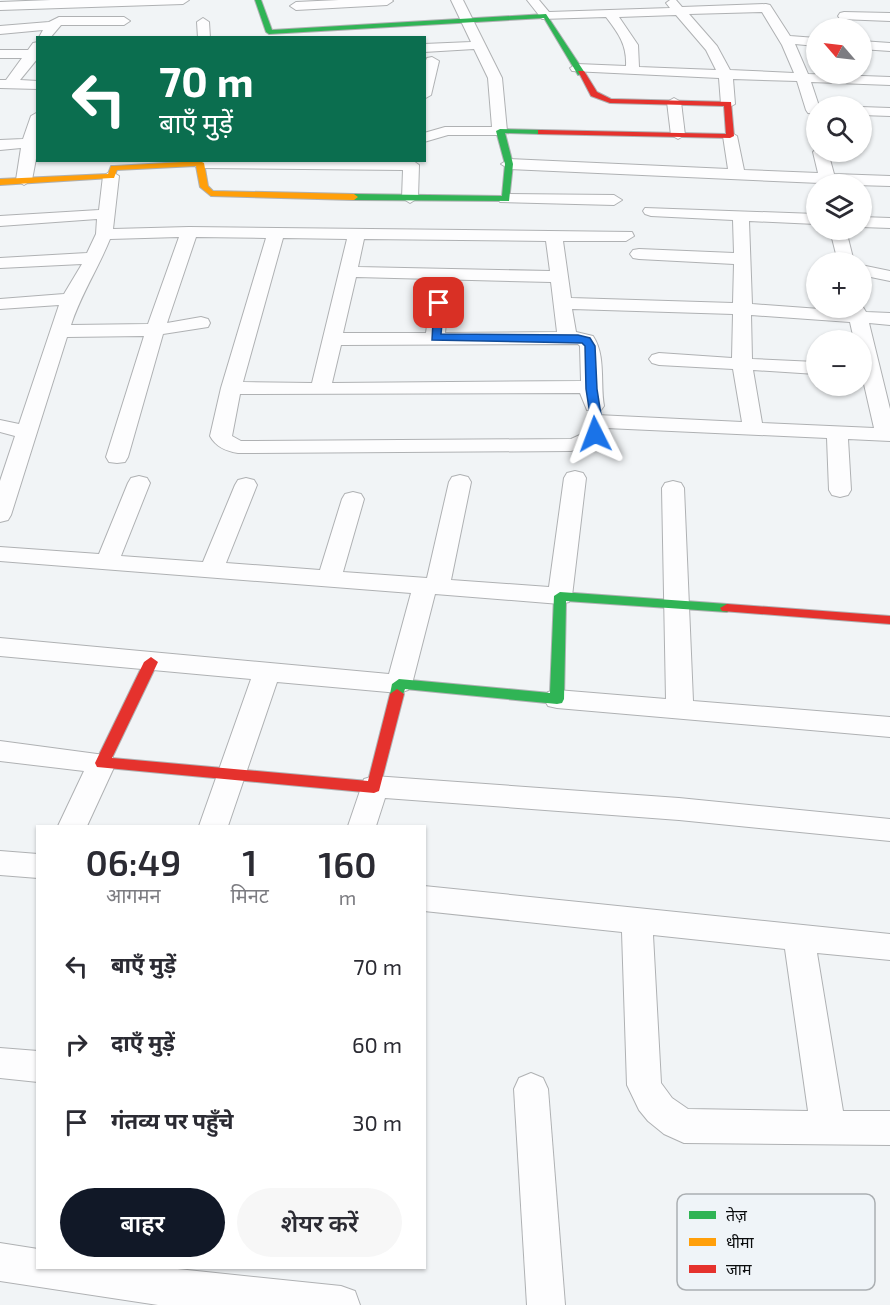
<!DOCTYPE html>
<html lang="hi">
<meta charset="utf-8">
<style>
:root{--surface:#fff;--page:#f7f7f7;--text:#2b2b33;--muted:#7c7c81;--accent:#111827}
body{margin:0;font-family:"Exo 2","Noto Sans Devanagari",sans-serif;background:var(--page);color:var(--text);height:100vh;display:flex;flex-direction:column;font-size:22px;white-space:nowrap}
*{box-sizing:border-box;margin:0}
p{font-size:20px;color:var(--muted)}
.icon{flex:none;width:33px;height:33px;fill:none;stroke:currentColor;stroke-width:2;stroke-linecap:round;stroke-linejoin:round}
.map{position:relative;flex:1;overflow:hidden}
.drawer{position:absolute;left:36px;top:825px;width:390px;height:444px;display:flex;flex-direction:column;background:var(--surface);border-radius:0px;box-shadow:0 2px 4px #0004}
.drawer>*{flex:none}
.banner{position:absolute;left:36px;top:36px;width:390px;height:126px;border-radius:0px;box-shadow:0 2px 4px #0004;background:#0b6e4f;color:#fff;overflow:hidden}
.needle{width:39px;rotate:298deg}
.tools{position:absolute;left:806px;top:18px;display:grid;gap:12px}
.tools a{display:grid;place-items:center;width:66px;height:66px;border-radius:50%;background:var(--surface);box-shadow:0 2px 4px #0004;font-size:30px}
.pin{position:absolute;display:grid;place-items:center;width:51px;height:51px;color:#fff;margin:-26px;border-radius:12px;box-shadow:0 3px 9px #0006}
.me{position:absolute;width:66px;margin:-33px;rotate:357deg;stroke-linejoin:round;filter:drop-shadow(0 0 4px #0008)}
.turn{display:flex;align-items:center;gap:21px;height:126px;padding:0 24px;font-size:27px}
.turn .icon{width:78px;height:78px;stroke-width:2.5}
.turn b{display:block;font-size:42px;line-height:51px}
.eta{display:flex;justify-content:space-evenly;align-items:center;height:102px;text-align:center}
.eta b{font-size:36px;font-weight:600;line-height:42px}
.action{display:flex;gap:12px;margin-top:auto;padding:12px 24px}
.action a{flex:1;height:69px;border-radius:36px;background:var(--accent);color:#fff;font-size:24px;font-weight:600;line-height:69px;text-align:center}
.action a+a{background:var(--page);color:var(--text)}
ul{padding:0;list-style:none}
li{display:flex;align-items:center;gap:18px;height:78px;padding:0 24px}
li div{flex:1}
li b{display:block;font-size:22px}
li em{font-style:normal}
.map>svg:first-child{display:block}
</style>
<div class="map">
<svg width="890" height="1305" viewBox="0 0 890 1305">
<rect width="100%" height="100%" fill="#f1f4f6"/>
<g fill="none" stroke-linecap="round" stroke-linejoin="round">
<g stroke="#afb1b3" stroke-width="2">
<g id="street">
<polygon points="51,0 189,0 183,4 0,10 0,2"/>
<polygon points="339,0 392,0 393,1 387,5 296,10 290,6 296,2"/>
<polygon points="451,0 463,0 502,78 507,131 500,135 448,135 424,142 424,133 445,127 492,127 488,78 474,49 424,52 424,44 471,42"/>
<path d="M527 0H539L549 12 670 8 666 3 670 0H676L682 7 766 4 770 5 790 36 816 38V46L795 44 808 74 890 77V85L811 82 819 106H816V114L808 113 806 110 797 81 733 79 735 104 728 108 721 104 719 78 572 71 570 68 577 64 626 66C627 45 619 34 606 17L542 19ZM762 12 782 45 794 73 730 70 717 46 689 14ZM676 15 706 50 716 70 639 67 638 45 619 17Z"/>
<polygon points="844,12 890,13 890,21 840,19 838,16 840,13"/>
<polygon points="59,17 124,17 130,21 124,25 61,25 50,38 38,39 43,30 0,34 0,26 49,22"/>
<polygon points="203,18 209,22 210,38 198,38 197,22"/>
<polygon points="861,41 890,43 890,51 861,49"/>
<polygon points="38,42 38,58 20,80 38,81 38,89 0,88 0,80 6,80 22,58 0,58 0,50 28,50 33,43"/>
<polygon points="432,57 439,61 431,95 424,99 424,65 427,58"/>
<polygon points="674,98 681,102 685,135 678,139 671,135 667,102"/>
<polygon points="861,107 890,108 890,116 861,115"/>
<polygon points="38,112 38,148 32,180 24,185 16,180 21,148 0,150 0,140 23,139 31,116"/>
<polygon points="730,132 737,136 744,170 818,173 813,152 816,149 816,152 828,152 834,174 890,176 890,186 820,184 820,183 509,169 501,164 509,159 728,169 723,136"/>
<polygon points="194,160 412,160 419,165 418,198 410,203 402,198 403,170 200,168 195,166 192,163"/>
<path d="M111 171 119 176 113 229 189 227 632 232 634 236 626 241H563L571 298 733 303 734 264 639 259 633 258 630 254 633 250 639 249 734 253 733 220 651 216 645 214 643 211 645 208 816 214V224L749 221 752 304 847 311V308H861V304L866 312 890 313V325L869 323 890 409V441L848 439 851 490 848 495 840 497 832 495 829 490 827 438 606 428 597 443 571 451 238 453C226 451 216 447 210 436L221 388 266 238 196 237 167 323 201 317 208 319 210 323 208 327 163 334 128 457 125 462 117 463 109 462 106 457 144 336 67 337 11 515 8 520 0 522V481L15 436 0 432V420L19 424 59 305 0 309V299L64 294 82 264 0 268V258L87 253 96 234 97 219 0 226V216L99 210 103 176ZM179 237 148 324 71 325C81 294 98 269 110 239ZM283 238 347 239 312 383 243 382ZM364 239 546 241 550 271 358 267ZM356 277 551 282 557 332 445 333 448 303 445 299H433L430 303 426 333H343ZM572 309 733 314 732 358 659 353 652 355 649 359 652 363 659 365 733 369 742 422 597 415 590 417 582 434 571 439 241 441 232 436 240 394 580 393 587 410H601L604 406C600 384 606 355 593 336L576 332ZM751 315 850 322 854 340H861V371L874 428 762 423 753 370 816 374V362L752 359ZM578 344 580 346 581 381 332 383 341 345Z"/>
<polygon points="506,194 614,195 622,200 614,205 500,202 498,199"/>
<polygon points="861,217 890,218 890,228 861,227"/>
<polygon points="830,230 846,230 854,262 838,262"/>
<polygon points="861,265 890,271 890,281 861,275"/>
<polygon points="575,471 583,473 586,478 572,596 569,602 560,604 435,594 412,684 408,690 399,693 277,682 228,826 199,826 251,679 0,656 0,638 389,674 411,593 0,561 0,547 99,554 128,483 131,478 139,476 147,478 150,483 121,556 203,562 235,485 238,480 246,478 254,480 257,485 226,563 320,570 342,499 345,494 353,492 361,494 364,499 343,572 427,578 449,482 452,477 460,475 468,477 471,482 451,580 549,587 564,478 567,473"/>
<polygon points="673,481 681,483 684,488 693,701 890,717 890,737 557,708 548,706 544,699 548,692 557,690 666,699 662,488 665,483"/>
<polygon points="0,741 112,756 116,763 87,826 58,826 84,771 0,761"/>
<polygon points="374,776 679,798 890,819 890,841 679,820 385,798 376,826 348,826 364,779"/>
<polygon points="0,851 38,854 38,878 0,875"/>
<path d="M424 886 890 934V960L817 953 843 1111H890V1145L684 1143 664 1134 648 1121 639 1110 627 1085 622 932 424 911ZM653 935 785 949 808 1111 688 1109 672 1098 661 1083Z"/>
<polygon points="0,1048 38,1051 38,1082 0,1078"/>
<polygon points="531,1073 543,1078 548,1089 565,1305 527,1305 514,1089 519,1078"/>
<polygon points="0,1243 38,1249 38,1268 168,1268 341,1286 355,1291 360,1305 158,1305 0,1281"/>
</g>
</g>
<g stroke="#afb1b3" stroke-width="2">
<g id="fast">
<polygon points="255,0 261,0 272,30 546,14 585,73 578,75 544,18 269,34 266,32"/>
<polygon points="500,129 541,130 545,132 541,134 505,133 513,164 509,201 354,200 350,197 354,194 502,196 505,164 496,131"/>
<polygon points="560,592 727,604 734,608 727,612 566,601 564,699 562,703 557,704 405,689 402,697 392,697 390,694 392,684 399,679 550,693 554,596"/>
</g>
</g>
<g stroke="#afb1b3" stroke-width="2">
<polygon id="slow" points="200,161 204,163 208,186 213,191 354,194 358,197 354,200 211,196 200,187 196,166 117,170 114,178 111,178 0,185 0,179 108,174 111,166 114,166"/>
</g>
<g stroke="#afb1b3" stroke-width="2">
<g id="jam">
<polygon points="578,71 584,71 597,92 611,99 731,102 734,136 730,138 538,134 538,130 541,130 726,134 724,106 610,103 591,96"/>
<polygon points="727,604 890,616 890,624 722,611 720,608"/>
<polygon points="151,657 158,662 112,758 368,781 390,694 397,689 404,694 379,791 374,793 97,767 95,763 144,662"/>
</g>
</g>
<use href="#street" fill="#fdfdfe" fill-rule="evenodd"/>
<use href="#fast" fill="#30b455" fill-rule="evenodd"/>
<use href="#slow" fill="#ff9f0a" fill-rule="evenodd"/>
<use href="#jam" fill="#e5322d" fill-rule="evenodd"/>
</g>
<polygon fill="#1a73e8" stroke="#114b97" stroke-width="1.5" points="439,300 444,303 441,334 578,335 590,338 595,346 597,389 602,421 599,436 591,436 590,434 591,421 586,389 585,346 582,343 432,340 434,303"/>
<rect x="677" y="1194" width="198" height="96" rx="9" fill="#eff4f8" stroke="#abafb2" stroke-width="1.5"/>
<rect x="689" y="1211" width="27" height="8" fill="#30b455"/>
<rect x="689" y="1238" width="27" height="8" fill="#ff9f0a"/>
<rect x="689" y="1265" width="27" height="8" fill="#e5322d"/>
<g font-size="16" fill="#0b0d0e">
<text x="726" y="1221">तेज़</text>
<text x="726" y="1248">धीमा</text>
<text x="726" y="1275">जाम</text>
</g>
</svg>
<div class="tools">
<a><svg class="needle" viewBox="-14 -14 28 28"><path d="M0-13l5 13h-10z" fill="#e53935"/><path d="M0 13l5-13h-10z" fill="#7c7c81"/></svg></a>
<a><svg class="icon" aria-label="search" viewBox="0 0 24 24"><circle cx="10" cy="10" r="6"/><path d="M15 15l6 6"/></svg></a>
<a><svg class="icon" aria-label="layers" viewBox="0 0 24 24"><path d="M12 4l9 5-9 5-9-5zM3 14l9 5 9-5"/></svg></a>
<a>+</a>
<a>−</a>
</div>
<div class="pin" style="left:439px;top:303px;background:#d93025"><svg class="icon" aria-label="arrive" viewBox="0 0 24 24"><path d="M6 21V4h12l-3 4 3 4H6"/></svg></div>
<svg class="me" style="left:595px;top:434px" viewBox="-20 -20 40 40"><path d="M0-17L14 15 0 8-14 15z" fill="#1a73e8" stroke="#fff" stroke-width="4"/></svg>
<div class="banner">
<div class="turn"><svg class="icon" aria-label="left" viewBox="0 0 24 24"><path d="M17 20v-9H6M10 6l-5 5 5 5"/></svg><div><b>70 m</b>बाएँ मुड़ें</div></div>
</div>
<section class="drawer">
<div class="eta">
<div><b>06:49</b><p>आगमन</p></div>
<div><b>1</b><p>मिनट</p></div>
<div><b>160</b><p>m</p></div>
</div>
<ul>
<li><svg class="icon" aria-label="left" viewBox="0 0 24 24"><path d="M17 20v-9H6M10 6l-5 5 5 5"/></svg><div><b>बाएँ मुड़ें</b></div><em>70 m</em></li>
<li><svg class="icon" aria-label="right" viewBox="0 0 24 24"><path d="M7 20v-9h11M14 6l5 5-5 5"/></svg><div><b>दाएँ मुड़ें</b></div><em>60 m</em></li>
<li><svg class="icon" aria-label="arrive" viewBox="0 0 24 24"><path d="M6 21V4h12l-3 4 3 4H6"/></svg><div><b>गंतव्य पर पहुँचे</b></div><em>30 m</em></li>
</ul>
<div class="action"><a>बाहर</a><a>शेयर करें</a></div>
</section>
</div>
